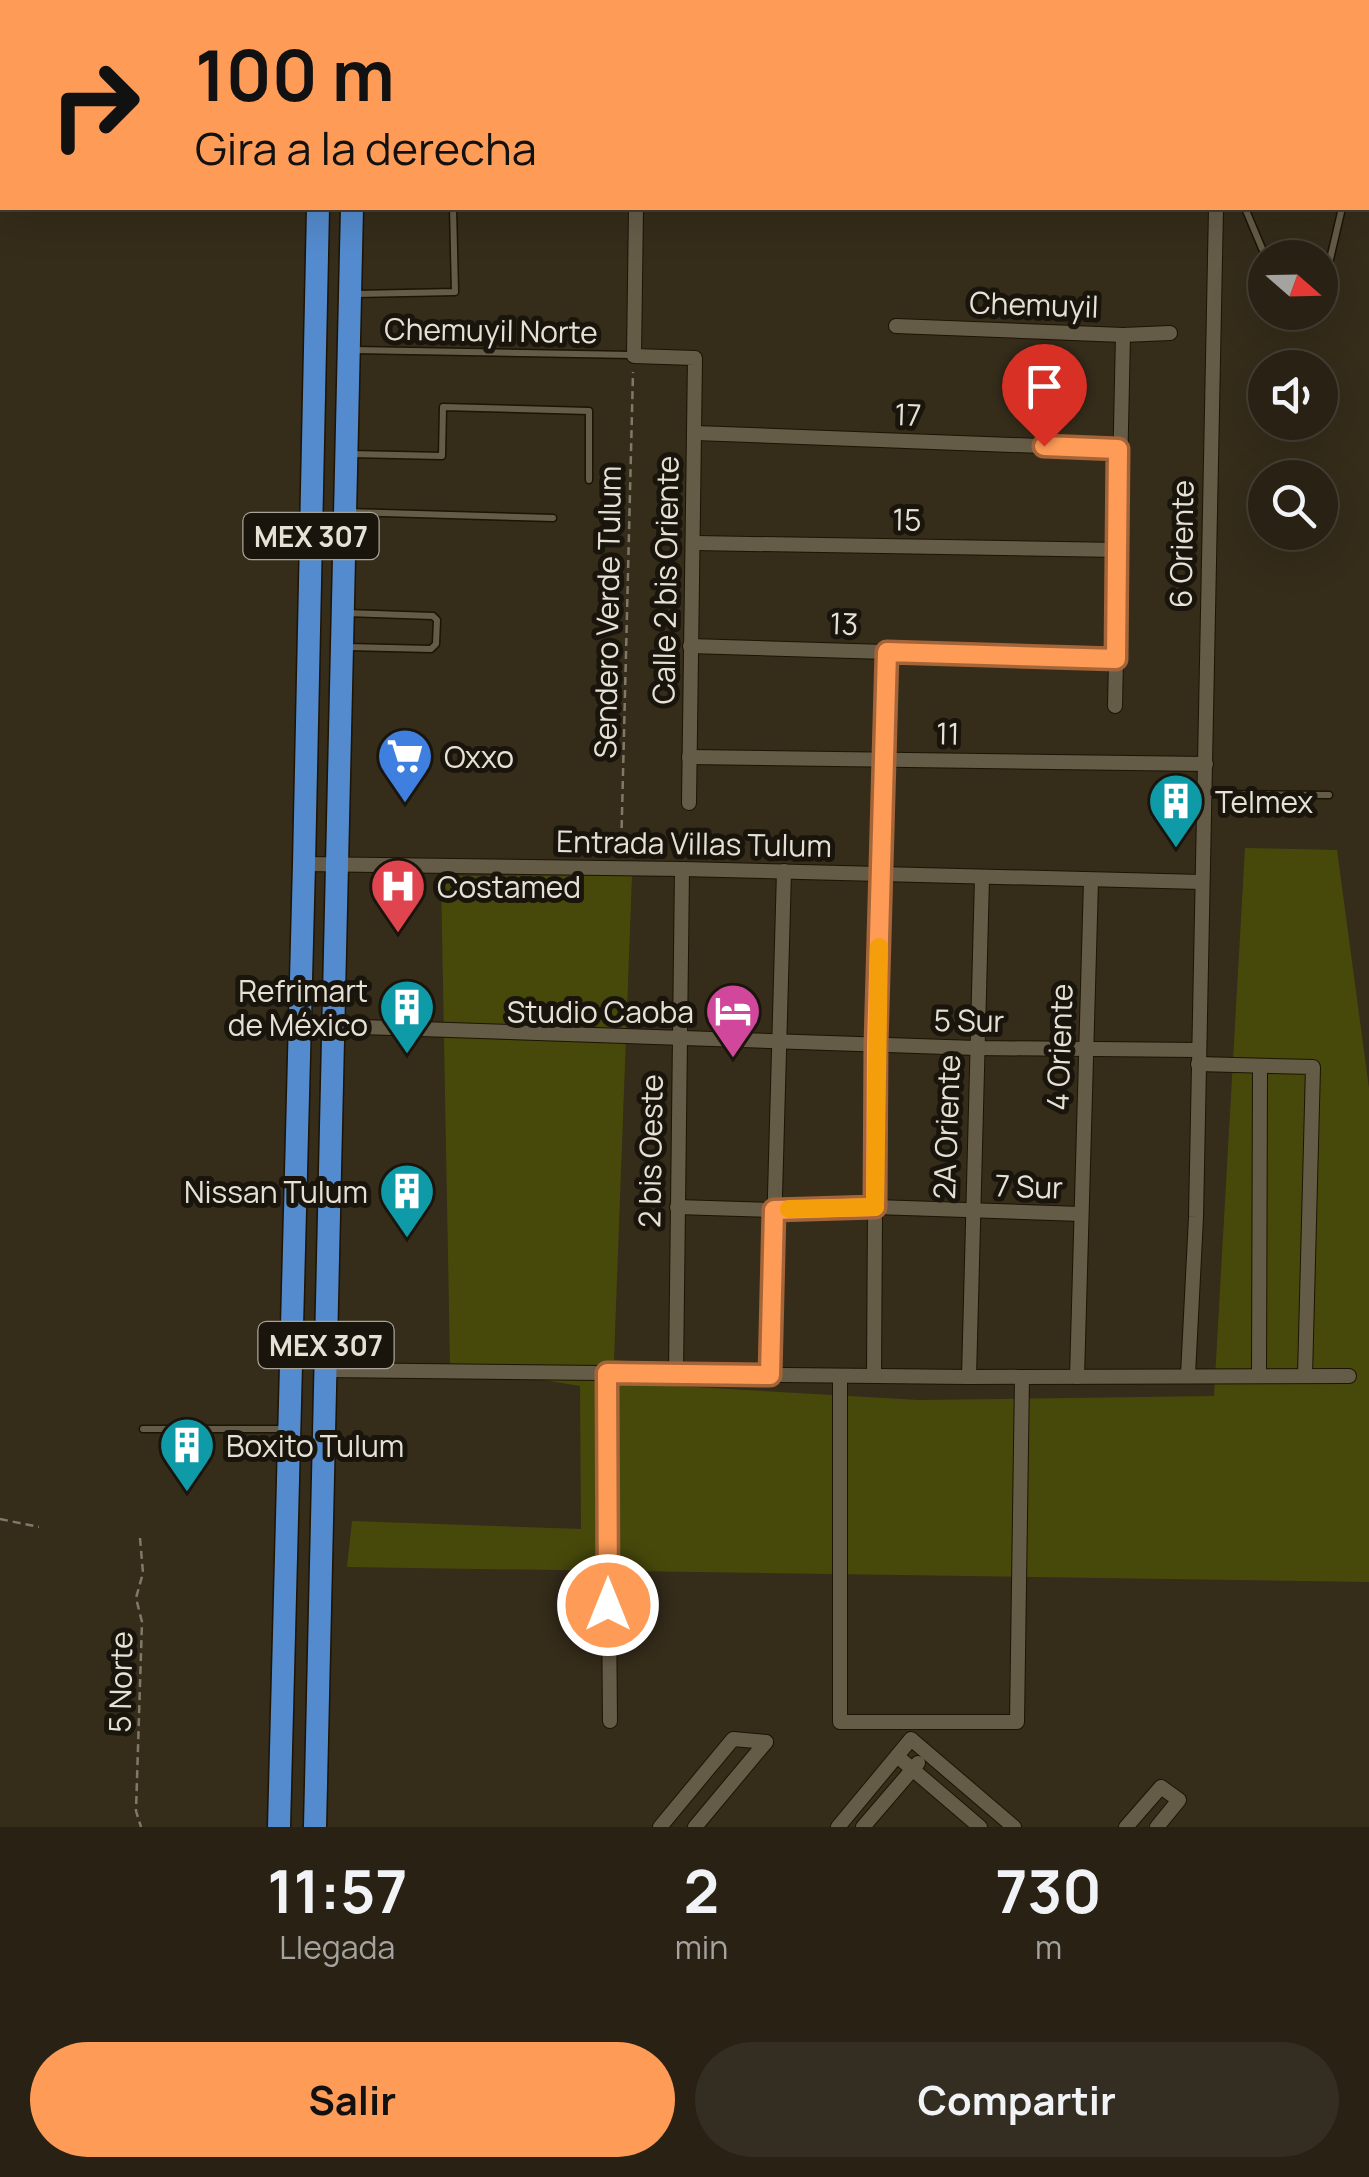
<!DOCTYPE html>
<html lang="es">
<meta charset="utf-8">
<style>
:root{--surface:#282114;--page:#342e22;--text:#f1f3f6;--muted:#a5a3a0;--line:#443e34;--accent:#fe9c57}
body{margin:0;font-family:Manrope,sans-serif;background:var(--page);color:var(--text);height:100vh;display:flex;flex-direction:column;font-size:38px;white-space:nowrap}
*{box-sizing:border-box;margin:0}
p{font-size:32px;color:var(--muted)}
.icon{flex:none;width:55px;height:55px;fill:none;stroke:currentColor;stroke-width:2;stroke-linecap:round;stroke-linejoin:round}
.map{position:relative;height:1827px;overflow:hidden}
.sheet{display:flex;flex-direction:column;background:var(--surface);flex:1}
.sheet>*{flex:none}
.guide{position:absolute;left:0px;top:0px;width:1370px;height:210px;box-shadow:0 10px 40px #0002,0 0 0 2px var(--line);background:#fe9c57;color:#111;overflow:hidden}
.needle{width:65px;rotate:110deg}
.fabs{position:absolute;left:1248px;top:240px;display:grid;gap:20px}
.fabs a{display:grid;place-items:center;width:90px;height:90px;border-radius:50%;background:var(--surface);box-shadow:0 10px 40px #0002,0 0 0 2px var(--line);font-size:50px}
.pin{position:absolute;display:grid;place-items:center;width:85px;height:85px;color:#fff;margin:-102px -42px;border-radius:50% 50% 50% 0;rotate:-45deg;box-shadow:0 0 10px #0007}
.pin .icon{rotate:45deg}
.me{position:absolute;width:110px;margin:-55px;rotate:0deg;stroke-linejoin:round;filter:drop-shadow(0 0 8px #0008)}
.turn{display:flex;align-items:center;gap:35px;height:210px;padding:0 30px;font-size:45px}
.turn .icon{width:130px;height:130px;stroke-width:2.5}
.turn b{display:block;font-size:70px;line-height:85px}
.eta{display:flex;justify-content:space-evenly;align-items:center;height:170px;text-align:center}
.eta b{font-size:60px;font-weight:700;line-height:70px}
.primary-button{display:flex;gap:20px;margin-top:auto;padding:20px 30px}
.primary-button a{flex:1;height:115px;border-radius:60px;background:var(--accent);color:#111;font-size:40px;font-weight:700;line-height:115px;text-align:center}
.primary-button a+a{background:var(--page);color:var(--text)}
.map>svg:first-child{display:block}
</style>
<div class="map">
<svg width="1369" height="1827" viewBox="0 0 1369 1827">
<rect width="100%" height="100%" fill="#352c1a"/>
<polygon fill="#47490b" points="1245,848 1337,850 1369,1088 1369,1582 347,1567 352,1521 581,1529 580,1386 450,1365 441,876 632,875 614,1360 665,1364 678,1386 919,1400 1214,1396"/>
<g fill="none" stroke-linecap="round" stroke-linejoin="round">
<g stroke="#1c1404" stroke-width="9">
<g id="service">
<polyline points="1245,208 1266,258"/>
<polyline points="1320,271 1327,272 1342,208"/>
<polyline points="356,294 455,292 453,208"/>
<polyline points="354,350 632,355"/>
<polyline points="351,454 442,456 443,407 589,411 589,480"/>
<polyline points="349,512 553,518"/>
<polyline points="346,613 433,616 437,620 436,644 431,649 347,647"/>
<polyline points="1206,794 1329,795"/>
<polyline points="143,1429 283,1429"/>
</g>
</g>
<g stroke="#1c1404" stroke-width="16">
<g id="minor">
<polyline points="1225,0 1225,2"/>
<polyline points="141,2 141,0"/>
<polyline points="546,2 546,0"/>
<polyline points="719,2 719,0"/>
<polyline points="887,2 887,0"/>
<polyline points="1054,2 1054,0"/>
<polyline points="636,208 634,356 695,358 689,803"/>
<polyline points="896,326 1123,335 1170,333"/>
<polyline points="695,433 1119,449"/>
<polyline points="695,543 1118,550"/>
<polyline points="690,646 1117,659"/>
<polyline points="1115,706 1123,335"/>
<polyline points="689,757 1206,764"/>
<polyline points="304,864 682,869 1202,882"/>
<polyline points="332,1026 976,1048 1198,1050"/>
<polyline points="1198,1064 1313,1067 1305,1376"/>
<polyline points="677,1207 774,1210 875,1207 1081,1214"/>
<polyline points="325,1370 969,1377 1349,1376"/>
<polyline points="607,1373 610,1721"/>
<polyline points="676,1374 682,869"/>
<polyline points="770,1375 784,871"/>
<polyline points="1188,1375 1196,1217 1216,208"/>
<polyline points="840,1376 840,1722 1017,1722 1022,1377"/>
<polyline points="874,1376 876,1045 887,652"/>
<polyline points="1259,1376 1260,1066"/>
<polyline points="969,1377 982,878"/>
<polyline points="1077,1377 1091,881"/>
<polyline points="897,1756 980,1827"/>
<polyline points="660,1827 733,1739 766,1742"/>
<polyline points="695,1827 766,1742"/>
<polyline points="838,1827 911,1739 1014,1827"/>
<polyline points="863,1827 918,1763"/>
<polyline points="1126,1827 1161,1787 1179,1800 1157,1827"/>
</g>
</g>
<g stroke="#1c1404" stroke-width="22">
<g id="secondary">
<polyline points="0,128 2,128"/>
<polyline points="0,144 2,145"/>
<polyline points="1368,158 1369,158"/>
<polyline points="1368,175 1369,175"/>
</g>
</g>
<g stroke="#1c1404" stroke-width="25">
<g id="primary">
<polyline points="321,2 321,0"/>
<polyline points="357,2 357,0"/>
</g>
</g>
<g stroke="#1c1404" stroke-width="25">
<g id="trunk">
<polyline points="279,1827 304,864 318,208"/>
<polyline points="315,1827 352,208"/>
</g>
</g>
<g stroke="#807969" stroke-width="2.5" stroke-dasharray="8 5" stroke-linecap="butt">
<polyline points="1145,0 1194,2"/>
<polyline points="1262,2 1323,0"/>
<polyline points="621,854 633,372"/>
<polyline points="0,1519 39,1527"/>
<polyline points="140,1538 143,1573 136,1598 142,1622 136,1811 141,1827"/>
</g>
<use href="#service" stroke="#655c48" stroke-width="6"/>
<use href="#minor" stroke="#655c48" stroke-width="14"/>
<use href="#secondary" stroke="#655c48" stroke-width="20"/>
<use href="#primary" stroke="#587fad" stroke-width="22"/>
<use href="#trunk" stroke="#548bce" stroke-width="22"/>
</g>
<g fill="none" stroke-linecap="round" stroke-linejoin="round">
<g stroke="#a56539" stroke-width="25">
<polyline id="route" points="608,1605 607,1373 770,1375 774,1210 875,1207 876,1045 887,652 1116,659 1118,449 1044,446"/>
</g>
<use href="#route" stroke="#fe9c57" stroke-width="18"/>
<polyline stroke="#f59e0b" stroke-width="18" points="789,1209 875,1207 879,947"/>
</g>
<defs>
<g id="supermarket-pin" transform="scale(2.875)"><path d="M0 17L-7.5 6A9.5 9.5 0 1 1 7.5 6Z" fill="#3f7fe0" stroke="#19150d"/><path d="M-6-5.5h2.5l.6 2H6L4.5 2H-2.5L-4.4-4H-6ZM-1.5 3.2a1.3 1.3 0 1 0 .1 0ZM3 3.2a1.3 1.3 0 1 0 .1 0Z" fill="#fff"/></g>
<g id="building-pin" transform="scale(2.875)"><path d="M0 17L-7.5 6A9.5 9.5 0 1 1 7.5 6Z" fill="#0f9aa8" stroke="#19150d"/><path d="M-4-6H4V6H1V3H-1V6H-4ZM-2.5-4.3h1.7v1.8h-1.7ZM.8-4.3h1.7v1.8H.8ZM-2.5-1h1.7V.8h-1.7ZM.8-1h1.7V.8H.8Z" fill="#fff"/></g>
<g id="hospital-pin" transform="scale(2.875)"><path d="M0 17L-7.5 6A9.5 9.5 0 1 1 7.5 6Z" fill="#e0444e" stroke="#19150d"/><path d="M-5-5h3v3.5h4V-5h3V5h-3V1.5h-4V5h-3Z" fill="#fff"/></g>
<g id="hotel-pin" transform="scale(2.875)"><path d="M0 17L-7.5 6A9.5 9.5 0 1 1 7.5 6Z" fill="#d1479c" stroke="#19150d"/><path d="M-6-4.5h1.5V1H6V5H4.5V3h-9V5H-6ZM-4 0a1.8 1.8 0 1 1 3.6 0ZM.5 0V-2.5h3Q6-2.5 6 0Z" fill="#fff"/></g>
</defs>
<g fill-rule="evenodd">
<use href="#supermarket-pin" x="405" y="756"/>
<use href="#building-pin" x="1176" y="801"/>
<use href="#hospital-pin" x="398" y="886"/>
<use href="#building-pin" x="407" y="1007"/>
<use href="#hotel-pin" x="733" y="1011"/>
<use href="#building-pin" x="407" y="1191"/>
<use href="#building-pin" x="187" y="1445"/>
</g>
<g text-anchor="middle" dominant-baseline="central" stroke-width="10" stroke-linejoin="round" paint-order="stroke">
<g fill="#19150d" stroke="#a8a499" stroke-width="2.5">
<rect x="243.5" y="513" width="135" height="46" rx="8"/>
<rect x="258.5" y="1322" width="135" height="46" rx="8"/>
</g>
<g font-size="28" font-weight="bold" fill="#e6e1d5">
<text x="311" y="536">MEX 307</text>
<text x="326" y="1345">MEX 307</text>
</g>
<g font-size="30" fill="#e6e1d5" stroke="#19150d">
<text transform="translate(1034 304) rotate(2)">Chemuyil</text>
<text transform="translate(491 330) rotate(1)">Chemuyil Norte</text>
<text transform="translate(908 414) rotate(2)">17</text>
<text transform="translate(907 519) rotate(1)">15</text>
<text transform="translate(1181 544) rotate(-89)">6 Oriente</text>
<text transform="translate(665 580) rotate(-89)">Calle 2 bis Oriente</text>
<text transform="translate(607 612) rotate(-89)">Sendero Verde Tulum</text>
<text transform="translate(844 623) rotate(2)">13</text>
<text transform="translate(948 733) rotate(1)">11</text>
<text transform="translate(694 843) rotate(1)">Entrada Villas Tulum</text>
<text transform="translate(969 1020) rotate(1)">5 Sur</text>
<text transform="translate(1059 1047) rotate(-88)">4 Oriente</text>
<text transform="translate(946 1127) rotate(-88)">2A Oriente</text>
<text transform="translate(650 1151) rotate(-89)">2 bis Oeste</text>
<text transform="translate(1029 1186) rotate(2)">7 Sur</text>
<text transform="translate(120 1682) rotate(-89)">5 Norte</text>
</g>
<g font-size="30" fill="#e6e1d5" stroke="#19150d" text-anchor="start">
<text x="444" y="756">Oxxo</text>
<text x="1215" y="801">Telmex</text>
<text x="437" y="886">Costamed</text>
<text x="368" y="990" text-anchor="end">Refrimart<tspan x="368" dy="34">de México</tspan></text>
<text x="694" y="1011" text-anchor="end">Studio Caoba</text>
<text x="368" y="1191" text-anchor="end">Nissan Tulum</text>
<text x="226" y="1445">Boxito Tulum</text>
</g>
</g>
</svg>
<div class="fabs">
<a><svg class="needle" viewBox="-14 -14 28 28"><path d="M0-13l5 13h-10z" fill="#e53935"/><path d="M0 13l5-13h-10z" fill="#a5a3a0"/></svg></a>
<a><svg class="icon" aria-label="sound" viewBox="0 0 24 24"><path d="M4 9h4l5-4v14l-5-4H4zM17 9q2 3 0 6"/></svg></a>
<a><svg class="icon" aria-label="search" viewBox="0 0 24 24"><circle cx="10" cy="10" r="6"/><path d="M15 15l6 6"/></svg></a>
</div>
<div class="pin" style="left:1044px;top:446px;background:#d93025"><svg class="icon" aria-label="arrive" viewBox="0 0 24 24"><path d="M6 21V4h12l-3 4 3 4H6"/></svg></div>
<svg class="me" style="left:608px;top:1605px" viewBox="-20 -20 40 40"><circle r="17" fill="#fe9c57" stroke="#fff" stroke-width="3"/><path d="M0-11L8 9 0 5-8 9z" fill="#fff"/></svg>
<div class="guide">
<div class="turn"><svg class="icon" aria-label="right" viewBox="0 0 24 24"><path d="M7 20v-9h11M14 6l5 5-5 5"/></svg><div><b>100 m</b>Gira a la derecha</div></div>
</div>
</div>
<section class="sheet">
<div class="eta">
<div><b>11:57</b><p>Llegada</p></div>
<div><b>2</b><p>min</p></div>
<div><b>730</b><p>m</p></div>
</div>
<div class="primary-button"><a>Salir</a><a>Compartir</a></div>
</section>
